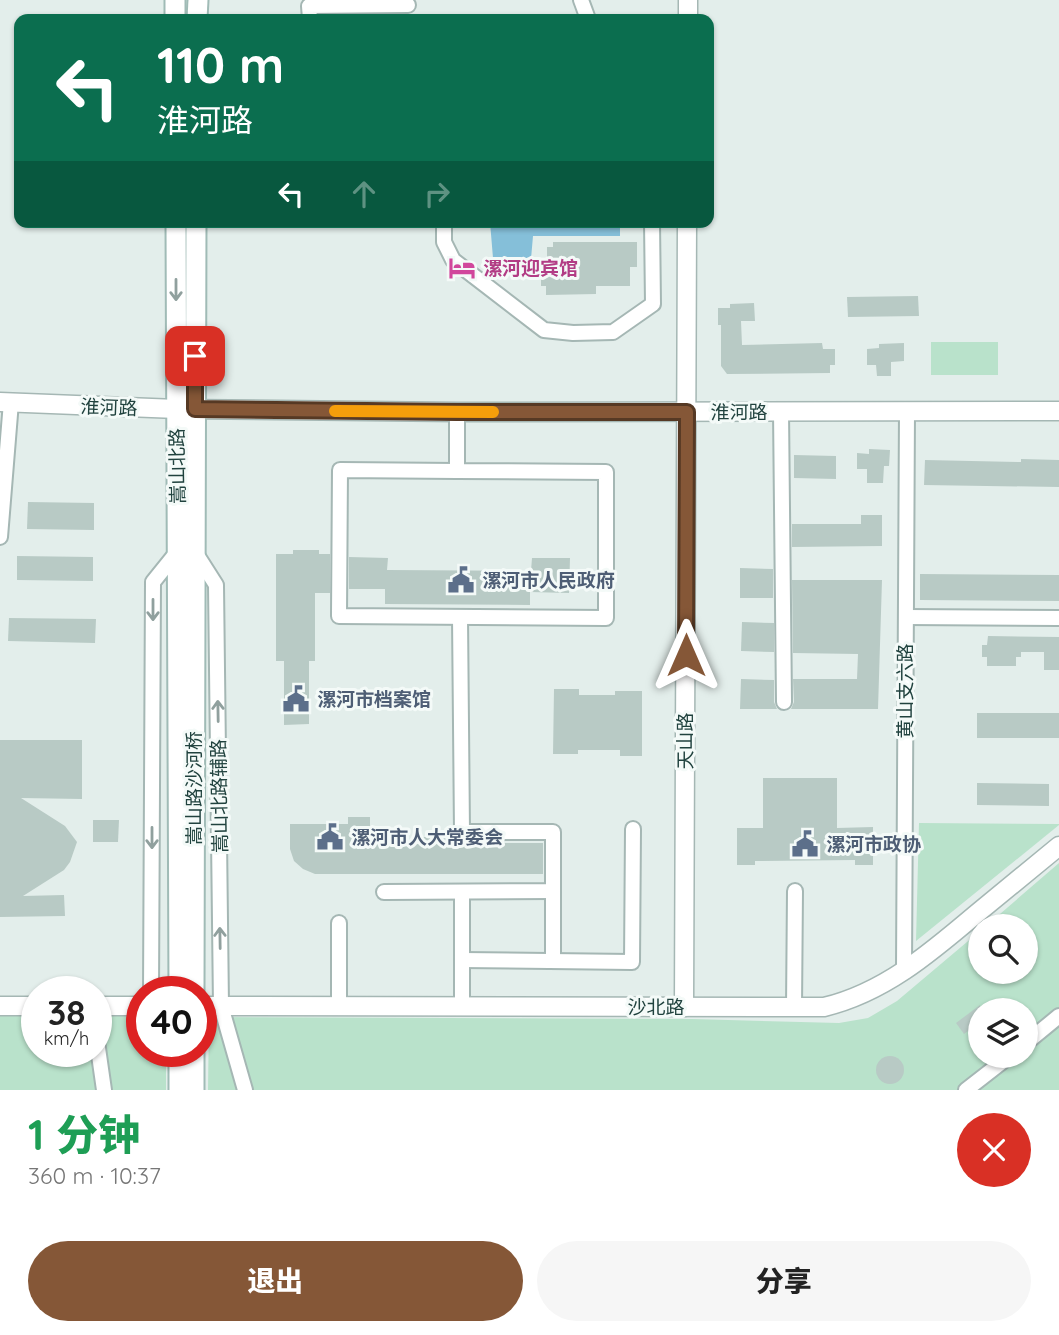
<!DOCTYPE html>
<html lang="zh">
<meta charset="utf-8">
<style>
:root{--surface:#fff;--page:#f6f6f6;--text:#222;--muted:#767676;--accent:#855737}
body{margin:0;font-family:Quicksand,"Noto Sans SC",sans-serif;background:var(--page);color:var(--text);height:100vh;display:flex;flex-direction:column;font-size:26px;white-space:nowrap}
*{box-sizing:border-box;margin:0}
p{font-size:23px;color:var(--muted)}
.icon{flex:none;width:38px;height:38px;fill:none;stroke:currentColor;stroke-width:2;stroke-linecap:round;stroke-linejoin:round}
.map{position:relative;height:1090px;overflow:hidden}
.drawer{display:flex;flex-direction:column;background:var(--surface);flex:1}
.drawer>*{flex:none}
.hud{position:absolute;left:14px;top:14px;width:700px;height:214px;border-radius:14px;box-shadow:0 2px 5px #0004;background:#0b6e4f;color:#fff;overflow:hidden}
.controls{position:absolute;left:968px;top:914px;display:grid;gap:14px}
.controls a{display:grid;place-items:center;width:70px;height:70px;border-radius:50%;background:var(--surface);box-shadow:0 2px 5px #0004;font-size:35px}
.speed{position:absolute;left:21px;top:976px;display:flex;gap:14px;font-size:35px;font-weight:700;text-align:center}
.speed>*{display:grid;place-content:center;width:91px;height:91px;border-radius:50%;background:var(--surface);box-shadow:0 2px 5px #0004;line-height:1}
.speed small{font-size:18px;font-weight:400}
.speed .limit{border:10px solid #d22;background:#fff;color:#111}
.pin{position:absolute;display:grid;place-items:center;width:60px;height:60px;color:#fff;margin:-30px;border-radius:14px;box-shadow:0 4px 10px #0006}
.me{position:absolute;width:77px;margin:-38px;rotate:0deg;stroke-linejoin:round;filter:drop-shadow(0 0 5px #0008)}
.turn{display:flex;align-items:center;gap:24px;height:147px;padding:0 28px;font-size:32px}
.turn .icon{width:91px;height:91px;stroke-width:2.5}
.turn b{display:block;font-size:49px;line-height:60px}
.lanes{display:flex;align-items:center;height:66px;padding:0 28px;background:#0003;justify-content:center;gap:35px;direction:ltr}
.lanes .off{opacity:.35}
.round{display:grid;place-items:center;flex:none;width:74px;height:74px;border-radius:37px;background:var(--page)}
.head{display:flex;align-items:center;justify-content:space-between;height:119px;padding:0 28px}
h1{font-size:42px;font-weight:800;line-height:52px;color:#1e9e55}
.button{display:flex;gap:14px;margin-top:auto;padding:14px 28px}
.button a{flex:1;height:80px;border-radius:42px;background:var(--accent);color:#fff;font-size:28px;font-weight:800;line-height:80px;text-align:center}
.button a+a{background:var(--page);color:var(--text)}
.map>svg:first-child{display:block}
</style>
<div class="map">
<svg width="1059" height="1090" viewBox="0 0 1059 1090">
<rect width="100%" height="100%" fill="#e3eeeb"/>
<g fill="#b9e2cb" fill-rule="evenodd">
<rect x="931" y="342" width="67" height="33"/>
<polygon points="919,823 1059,824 1059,825 916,941"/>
<path d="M1059 863V1090H208L209 1017 692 1019 839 1023 868 1018 897 1001 980 931V971H1026V926H986ZM980 1010H1026V1055H980Z"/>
<polygon points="142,1013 142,1052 166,1052 166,1090 0,1090 0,1015 37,1014 37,1052 96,1052 96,1014"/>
</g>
<polygon fill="#85bfd9" points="490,222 620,222 620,236 533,236 531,259 510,265 493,258"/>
<g fill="#b8cac5">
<polygon points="553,242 637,242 637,267 630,267 630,286 596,286 596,294 546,295 546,286 541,286 541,266 547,266 547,247 553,247"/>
<polygon points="918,296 919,316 848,317 847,297"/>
<polygon points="754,303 755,321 741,321 742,345 822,343 823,349 835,349 835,365 830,365 830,373 727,374 721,366 721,325 718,325 718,308 730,308 730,304"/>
<polygon points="904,343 904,361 891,362 891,376 877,376 876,365 867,365 867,349 879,348 879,344"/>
<polygon points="869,449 890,450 889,466 884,466 883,483 867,483 867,469 857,469 857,453 869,454"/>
<polygon points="794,455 836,456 836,479 794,478"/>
<polygon points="1021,459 1059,460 1059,487 924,485 925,460 1021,462"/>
<polygon points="28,502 94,503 94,530 27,529"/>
<polygon points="861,515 882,515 882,546 792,547 792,524 861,524"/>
<polygon points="293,550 319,550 319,554 330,554 330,593 315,593 315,661 309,661 309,724 284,725 284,661 276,661 276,554 293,554"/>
<polygon points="17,556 93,557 93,581 17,580"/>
<polygon points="349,557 388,558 387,570 531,571 532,558 570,558 569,593 530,592 530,605 385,604 385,589 349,589"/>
<polygon points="740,568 773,569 773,598 740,598"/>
<polygon points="920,574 1059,575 1059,601 920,600"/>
<polygon points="792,580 882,580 878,709 791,709 794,702 793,679 857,679 858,654 793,653"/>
<polygon points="9,618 96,619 95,643 8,641"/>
<polygon points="742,622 774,623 774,652 741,651"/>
<polygon points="988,636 1059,637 1059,670 1044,670 1044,652 1021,652 1021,657 1016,657 1016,666 987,666 987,657 982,657 982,645 987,645"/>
<polygon points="741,679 774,680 774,702 777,709 740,709"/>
<polygon points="554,689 579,689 579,695 615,695 615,691 642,691 642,756 620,756 620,750 578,750 578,754 553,754"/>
<rect x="977" y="713" width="82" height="25"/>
<polygon points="0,740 82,740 82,799 21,798 65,826 77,842 70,862 64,870 23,896 64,895 65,916 0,917"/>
<polygon points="763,778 837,778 837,828 873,827 873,865 855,865 855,860 755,861 755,865 737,865 737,828 763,828"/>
<polygon points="977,783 1049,784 1049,806 977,805"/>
<polygon points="348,817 370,817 370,844 422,844 422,837 454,837 461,842 480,843 543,843 543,874 315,874 303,869 294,861 290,849 290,824 348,824"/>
<polygon points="93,820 119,820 118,842 93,842"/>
<polygon points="980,1005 980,1022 964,1034 956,1023"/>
<circle cx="890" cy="1070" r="14"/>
</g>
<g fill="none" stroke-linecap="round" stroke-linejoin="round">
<g stroke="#a5b7b4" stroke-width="18">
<g id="minor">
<polyline points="581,0 588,19"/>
<polyline points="310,19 309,6 408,5"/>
<polyline points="444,222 444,242 453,260 544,330 573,333 613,332 653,304 652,222"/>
<polyline points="781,411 784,702"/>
<polyline points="457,471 340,470 339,616 606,618 606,472 457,471 457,412"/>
<polyline points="0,537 11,402"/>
<polyline points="195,552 216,585 221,1006 245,1090"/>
<polyline points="906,617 1059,618"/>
<polyline points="553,891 553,961"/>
<polyline points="384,892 553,891 553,832 462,832 460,617"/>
<polyline points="462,892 462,1007"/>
<polyline points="339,923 339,1007"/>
<polyline points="462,960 632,962 633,829"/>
<polyline points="904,970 907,411"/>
<polyline points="151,992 153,582 178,551"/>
<polyline points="794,1007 795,891"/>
<polyline points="96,1034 104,1090"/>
<polyline points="1026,1043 1059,1016"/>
<polyline points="966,1090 1011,1055"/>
</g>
</g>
<g stroke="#a5b7b4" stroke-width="21">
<g id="tertiary">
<polyline points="688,19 688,0"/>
<polyline points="0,402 177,409 457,412 1059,411"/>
<polyline points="0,1006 37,1006"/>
<polyline points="96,1006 142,1006"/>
<path d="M201 1006 824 1007C883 993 929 954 975 915 1003 892 1031 869 1059 846"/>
<polyline points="684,1007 687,222"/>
</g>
</g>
<g stroke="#a0bbb6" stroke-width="23">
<g id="secondary">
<polyline points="175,0 175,19"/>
<polyline points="197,19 198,0"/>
<polyline points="176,222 179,992"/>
<polyline points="194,992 196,222"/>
<polyline points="179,1052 179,1090"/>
<polyline points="194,1052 194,1090"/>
</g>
</g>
<use href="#minor" stroke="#fff" stroke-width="14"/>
<use href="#tertiary" stroke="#fff" stroke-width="18"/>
<use href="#secondary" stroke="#fff" stroke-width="19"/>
</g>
<defs><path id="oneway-shaft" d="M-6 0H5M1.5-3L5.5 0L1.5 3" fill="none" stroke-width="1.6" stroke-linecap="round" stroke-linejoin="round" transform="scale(1.75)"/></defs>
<g stroke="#90a09e">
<use href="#oneway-shaft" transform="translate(176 290) rotate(90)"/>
<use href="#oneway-shaft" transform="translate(153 610) rotate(90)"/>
<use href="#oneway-shaft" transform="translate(218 711) rotate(-91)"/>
<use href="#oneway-shaft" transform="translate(152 838) rotate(90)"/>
<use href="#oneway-shaft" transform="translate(220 938) rotate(-91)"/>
</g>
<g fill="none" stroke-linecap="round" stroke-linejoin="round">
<g stroke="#563924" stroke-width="18">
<polyline id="route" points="195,356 195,409 457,412 687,412 686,655"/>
</g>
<use href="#route" stroke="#855737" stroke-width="12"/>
<polyline stroke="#f59e0b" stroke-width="12" points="335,411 493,412"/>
</g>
<defs>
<g id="hotel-bare" transform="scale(2.1)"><path d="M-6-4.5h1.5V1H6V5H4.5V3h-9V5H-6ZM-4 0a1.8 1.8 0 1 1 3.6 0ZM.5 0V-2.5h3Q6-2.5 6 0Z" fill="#d1479c" stroke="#f4faf8" stroke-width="2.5" paint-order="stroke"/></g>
<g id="civic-bare" transform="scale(2.1)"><path d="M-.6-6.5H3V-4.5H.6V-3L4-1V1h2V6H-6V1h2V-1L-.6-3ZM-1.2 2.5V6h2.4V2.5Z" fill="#5c6f8a" stroke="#f4faf8" stroke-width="2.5" paint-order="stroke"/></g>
</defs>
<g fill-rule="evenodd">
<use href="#hotel-bare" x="462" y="268"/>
<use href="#civic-bare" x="461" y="580"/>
<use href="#civic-bare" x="296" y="699"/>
<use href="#civic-bare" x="330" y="837"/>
<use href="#civic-bare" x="805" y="844"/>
</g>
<g text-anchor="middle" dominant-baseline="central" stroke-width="6" stroke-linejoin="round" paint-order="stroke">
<g font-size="19" font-weight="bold" fill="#b23c85" stroke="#f4faf8" text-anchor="start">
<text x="483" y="268">漯河迎宾馆</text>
</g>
<g font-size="19" fill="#20423e" stroke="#f4faf8">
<text transform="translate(109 407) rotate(2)">淮河路</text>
<text x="739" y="412">淮河路</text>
<text transform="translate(177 466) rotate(-91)">嵩山北路</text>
<text transform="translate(905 691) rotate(-90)">黄山支六路</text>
<text transform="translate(685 741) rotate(-90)">天山路</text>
<text transform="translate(194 788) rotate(-90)">嵩山路沙河桥</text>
<text transform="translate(219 796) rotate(-91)">嵩山北路辅路</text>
<text x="656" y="1007">沙北路</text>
</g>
<g font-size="19" font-weight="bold" fill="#4e5e75" stroke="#f4faf8" text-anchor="start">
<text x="482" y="580">漯河市人民政府</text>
<text x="317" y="699">漯河市档案馆</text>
<text x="351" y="837">漯河市人大常委会</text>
<text x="826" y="844">漯河市政协</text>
</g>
</g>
</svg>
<div class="controls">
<a><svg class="icon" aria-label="search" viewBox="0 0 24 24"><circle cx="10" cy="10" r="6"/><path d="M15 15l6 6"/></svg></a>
<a><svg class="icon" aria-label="layers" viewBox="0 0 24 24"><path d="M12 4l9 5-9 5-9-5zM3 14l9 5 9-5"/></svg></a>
</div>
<div class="speed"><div>38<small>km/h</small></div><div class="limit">40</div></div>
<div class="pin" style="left:195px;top:356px;background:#d93025"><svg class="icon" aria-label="arrive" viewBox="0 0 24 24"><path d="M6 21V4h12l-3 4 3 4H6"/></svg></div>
<svg class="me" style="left:686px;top:655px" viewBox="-20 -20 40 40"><path d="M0-17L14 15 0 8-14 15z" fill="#855737" stroke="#fff" stroke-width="4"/></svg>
<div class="hud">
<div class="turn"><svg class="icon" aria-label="left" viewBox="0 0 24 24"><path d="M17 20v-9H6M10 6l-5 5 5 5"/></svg><div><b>110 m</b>淮河路</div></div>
<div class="lanes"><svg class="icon" aria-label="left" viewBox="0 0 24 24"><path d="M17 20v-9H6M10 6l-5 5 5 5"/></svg><svg class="icon off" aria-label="ahead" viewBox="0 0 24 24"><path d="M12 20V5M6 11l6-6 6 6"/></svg><svg class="icon off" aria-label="right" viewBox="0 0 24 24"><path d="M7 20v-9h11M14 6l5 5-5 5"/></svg></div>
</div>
</div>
<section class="drawer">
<div class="head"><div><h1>1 分钟</h1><p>360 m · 10:37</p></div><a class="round" style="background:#d93025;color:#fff"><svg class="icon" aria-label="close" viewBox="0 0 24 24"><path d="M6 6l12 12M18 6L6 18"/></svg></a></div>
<div class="button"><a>退出</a><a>分享</a></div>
</section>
